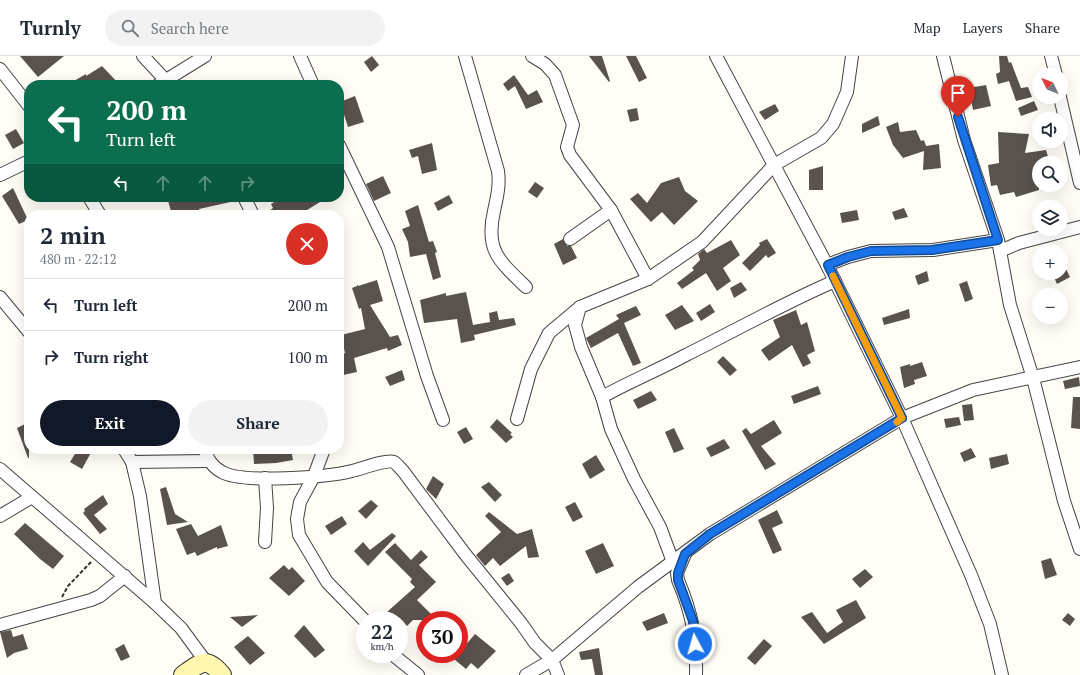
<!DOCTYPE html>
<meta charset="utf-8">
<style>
:root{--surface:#fff;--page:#f2f2f3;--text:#1f2937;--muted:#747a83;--line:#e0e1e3;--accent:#111827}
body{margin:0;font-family:"PT Serif",serif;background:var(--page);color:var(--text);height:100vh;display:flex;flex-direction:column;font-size:15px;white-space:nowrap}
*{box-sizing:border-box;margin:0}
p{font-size:13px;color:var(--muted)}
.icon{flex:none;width:22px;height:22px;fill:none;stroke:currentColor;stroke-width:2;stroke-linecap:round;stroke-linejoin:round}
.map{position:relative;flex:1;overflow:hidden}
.sheet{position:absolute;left:24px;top:154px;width:320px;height:244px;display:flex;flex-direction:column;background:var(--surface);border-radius:16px;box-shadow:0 4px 16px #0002}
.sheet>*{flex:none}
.guide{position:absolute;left:24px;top:24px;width:320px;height:122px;border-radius:16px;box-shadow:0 4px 16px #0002;background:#0b6e4f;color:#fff;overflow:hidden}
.needle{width:26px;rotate:313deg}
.controls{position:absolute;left:1032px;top:12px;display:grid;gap:8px}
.controls a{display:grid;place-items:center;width:36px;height:36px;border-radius:50%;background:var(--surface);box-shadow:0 4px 16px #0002;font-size:20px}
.speed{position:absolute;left:356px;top:555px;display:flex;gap:8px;font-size:20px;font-weight:700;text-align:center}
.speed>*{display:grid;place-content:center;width:52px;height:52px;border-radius:50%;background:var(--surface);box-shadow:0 4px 16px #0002;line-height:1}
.speed small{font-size:10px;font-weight:400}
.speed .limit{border:6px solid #d22;background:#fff;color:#111}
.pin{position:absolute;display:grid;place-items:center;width:34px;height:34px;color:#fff;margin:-41px -17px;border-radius:50% 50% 50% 0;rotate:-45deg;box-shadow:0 0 4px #0007}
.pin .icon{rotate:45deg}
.me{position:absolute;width:44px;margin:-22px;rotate:354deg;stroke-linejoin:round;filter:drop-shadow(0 0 3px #0008)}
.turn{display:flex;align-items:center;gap:14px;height:84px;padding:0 16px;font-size:18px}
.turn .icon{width:52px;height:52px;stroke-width:2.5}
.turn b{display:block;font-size:28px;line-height:34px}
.lanes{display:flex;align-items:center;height:38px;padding:0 16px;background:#0003;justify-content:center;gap:20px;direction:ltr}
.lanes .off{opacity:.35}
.round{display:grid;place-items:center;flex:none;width:42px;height:42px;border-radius:21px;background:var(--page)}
.summary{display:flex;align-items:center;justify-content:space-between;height:68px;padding:0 16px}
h1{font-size:24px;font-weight:600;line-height:30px}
.action{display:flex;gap:8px;margin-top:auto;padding:8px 16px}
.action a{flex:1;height:46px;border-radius:24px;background:var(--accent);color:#fff;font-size:16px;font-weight:600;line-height:46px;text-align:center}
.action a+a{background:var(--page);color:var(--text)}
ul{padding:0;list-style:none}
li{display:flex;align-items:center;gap:12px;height:52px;padding:0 16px;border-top:1px solid var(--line)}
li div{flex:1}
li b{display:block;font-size:15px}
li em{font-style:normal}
header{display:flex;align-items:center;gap:24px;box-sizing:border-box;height:56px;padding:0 20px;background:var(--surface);border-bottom:1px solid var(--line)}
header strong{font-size:19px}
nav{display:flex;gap:22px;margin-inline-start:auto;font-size:14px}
.search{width:280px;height:36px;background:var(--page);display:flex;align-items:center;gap:10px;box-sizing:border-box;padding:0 14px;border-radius:22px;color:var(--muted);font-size:15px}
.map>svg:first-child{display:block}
</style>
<header>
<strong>Turnly</strong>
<div class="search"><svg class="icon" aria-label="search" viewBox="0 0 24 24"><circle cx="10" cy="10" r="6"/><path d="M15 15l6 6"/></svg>Search here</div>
<nav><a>Map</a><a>Layers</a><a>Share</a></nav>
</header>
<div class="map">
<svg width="1080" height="619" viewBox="0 0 1080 619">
<rect width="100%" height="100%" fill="#fffdf5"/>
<g fill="#5a524d">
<polygon points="20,0 64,0 38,21"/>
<polygon points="372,0 379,9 371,16 364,6"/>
<polygon points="589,0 602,0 610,25 609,26"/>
<polygon points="626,0 636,0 647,22 639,26"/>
<polygon points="999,0 1007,0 1009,7 1011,6 1021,32 1028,31 1032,41 1016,45 1009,25 998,28 996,18 1000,16"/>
<polygon points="102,10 120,29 67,29 86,18 86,20"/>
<polygon points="514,19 528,39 537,34 543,46 526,53 515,30 508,35 503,28"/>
<polygon points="986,29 991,50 973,54 969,32"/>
<polygon points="355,40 364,66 348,71 340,46"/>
<polygon points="1034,45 1038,54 1021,60 1018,52"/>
<polygon points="775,48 779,55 765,64 759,56"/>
<polygon points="637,52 639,64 630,66 627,54"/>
<polygon points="878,60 880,69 862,77 862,68"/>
<polygon points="898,66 900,76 916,74 921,85 924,84 926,90 939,88 941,112 923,114 924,95 903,102 893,89 886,71"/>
<polygon points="16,73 24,87 13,93 5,79"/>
<polygon points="998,76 1029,78 1025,97 1046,94 1050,107 1039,107 1039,134 1016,141 1014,136 1000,139 997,129 991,130 988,109 999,107"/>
<polygon points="432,87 437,114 422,118 418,100 412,102 409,94"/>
<polygon points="823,110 823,134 809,134 809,114"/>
<polygon points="383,120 391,137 374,145 366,128"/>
<polygon points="679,121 685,135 698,145 674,169 662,156 651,166 630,143 638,137 647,147 661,127"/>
<polygon points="535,126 544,132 537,142 528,136"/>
<polygon points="13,132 28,164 19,168 2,140"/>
<polygon points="449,139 453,147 438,155 434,147"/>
<polygon points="167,141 234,141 235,145 199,153 200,157 193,159 172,159"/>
<polygon points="283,141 328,141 299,159 264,159 273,152 271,148"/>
<polygon points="418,149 429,186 433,185 437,196 435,197 441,221 433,224 426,198 410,201 408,186 402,173 410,170 405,155"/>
<polygon points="904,152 908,161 895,164 892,156"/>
<polygon points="857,154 859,164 842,167 840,157"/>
<polygon points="563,183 567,190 571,190 577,202 563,209 554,188"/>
<polygon points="767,183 776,197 768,202 766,199 750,215 742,207 760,189 759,187"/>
<polygon points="731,184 740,199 723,212 731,225 717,235 706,217 682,233 677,227 694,214 692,212 700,204 698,198 704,193 707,197"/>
<polygon points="1066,213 1070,221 1057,228 1053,219 1061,217 1061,215"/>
<polygon points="927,215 929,225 918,229 915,220"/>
<polygon points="377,224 383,245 370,249 390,281 398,279 402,289 388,295 387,292 354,302 357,316 339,320 339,299 345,297 341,279 365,273 361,252 359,253 352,232 357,230 357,228 358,230"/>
<polygon points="967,225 973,243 965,246 959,228"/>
<polygon points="741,226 747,234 734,242 730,232"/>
<polygon points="466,236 473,269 490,266 489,257 497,255 499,264 514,262 516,269 474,279 475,284 461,287 457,263 424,267 420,244 446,237 446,240"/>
<polygon points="710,248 715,256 701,265 696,257"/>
<polygon points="682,249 694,265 675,274 665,259"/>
<polygon points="636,250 641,259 624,267 641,307 633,310 618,277 591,292 586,282 619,263 616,259"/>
<polygon points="909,253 910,262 884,269 882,262"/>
<polygon points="796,254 801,269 807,266 815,295 807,299 811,307 803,311 792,289 769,305 761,294 780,281 773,264"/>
<polygon points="723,300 737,314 730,320 717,306"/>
<polygon points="922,306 927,320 914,324 915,328 904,332 900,311 910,308 910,310"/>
<polygon points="402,314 405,324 390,330 385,321"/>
<polygon points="1079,321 1080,330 1065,333 1063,325"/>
<polygon points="818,330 821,338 794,348 791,340"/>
<polygon points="651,335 657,344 638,353 633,344"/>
<polygon points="1073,341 1080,341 1080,373 1071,372"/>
<polygon points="972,348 974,364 964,365 962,349"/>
<polygon points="959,361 961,369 946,372 944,363"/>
<polygon points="497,363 512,377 510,378 513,381 506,387 490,371"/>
<polygon points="774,364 782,377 761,390 776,408 765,414 742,375 746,372 751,378"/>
<polygon points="29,366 29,402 28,402 17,372"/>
<polygon points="466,371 473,383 464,388 457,376"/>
<polygon points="674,372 684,393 674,397 665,376"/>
<polygon points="724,383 730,392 711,401 706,392"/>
<polygon points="971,392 976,401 964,406 960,397"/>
<polygon points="78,393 93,393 82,413 70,406"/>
<polygon points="253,393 291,393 293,404 276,407 254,408"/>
<polygon points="1007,398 1009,408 991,413 989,402"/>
<polygon points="596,399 605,414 590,423 582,408"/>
<polygon points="433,420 444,428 436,443 426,433"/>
<polygon points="489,426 502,439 495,446 481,431"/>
<polygon points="166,431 175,458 188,466 167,469 160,433"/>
<polygon points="103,439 108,448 94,459 107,473 100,478 83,457 85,455 84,453"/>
<polygon points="371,444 378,450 366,463 358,455"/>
<polygon points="575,446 583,461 573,466 565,451"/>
<polygon points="777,454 783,467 772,472 782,494 773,498 758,464"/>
<polygon points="489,456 517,478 532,473 539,501 528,502 526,490 500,510 493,502 485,510 476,499 501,476 485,460"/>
<polygon points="342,460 347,468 331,479 325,470"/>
<polygon points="25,467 64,500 53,513 40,503 14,478"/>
<polygon points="191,468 198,480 221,469 228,490 217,493 217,491 197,500 195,496 187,499 176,473"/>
<polygon points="392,477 396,480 368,510 354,495 363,486 370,494"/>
<polygon points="395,487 411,504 421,494 428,501 419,509 436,526 417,544 437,564 413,564 407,570 402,564 378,564 415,531 410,526 412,523 385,496"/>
<polygon points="603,487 614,510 596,518 585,495"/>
<polygon points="1051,502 1057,519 1045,523 1041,505"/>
<polygon points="284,509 289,514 292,511 305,525 289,540 269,522"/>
<polygon points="865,513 873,521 860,532 852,523"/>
<polygon points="509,517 514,525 507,530 501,522"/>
<polygon points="856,544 866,562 824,588 801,561 812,556 827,577 843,566 836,554"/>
<polygon points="664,557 668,567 647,575 642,566"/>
<polygon points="1068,557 1075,563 1070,570 1062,564"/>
<polygon points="258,559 242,571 230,561"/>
<polygon points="304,569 325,594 315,602 294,580"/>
<polygon points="11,574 13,581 23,578 28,593 14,597 7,602 0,576"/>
<polygon points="475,578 496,595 478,613 471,607 466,613 454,603"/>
<polygon points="248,580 265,597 250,609 234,591"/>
<polygon points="764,583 772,590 755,609 747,602"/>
<polygon points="124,588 130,601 121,605 115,593"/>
<polygon points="599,592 603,619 595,619 592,603 581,604 579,596"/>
</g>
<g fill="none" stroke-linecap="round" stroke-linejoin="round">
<g stroke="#444" stroke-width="14">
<g id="street">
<polyline points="143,0 170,29"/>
<polyline points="300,0 313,29"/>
<path d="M465 0 498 115C500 129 497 141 494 155 485 194 499 205 526 231"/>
<polyline points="532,0 545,8 555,19 573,69 567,91 570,99 611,154 648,223"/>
<polyline points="716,0 827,209 902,362 971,519 990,568 1002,619"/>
<polyline points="943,0 964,84 998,184 1010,249 1033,322 1064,445 1080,493"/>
<polyline points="1051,0 1056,19"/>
<polyline points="0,13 29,50"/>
<polyline points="158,29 205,0"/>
<polyline points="1060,41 1080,127"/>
<polyline points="339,89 388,191 427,320 443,364"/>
<polyline points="0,119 29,105"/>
<polyline points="89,141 100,159"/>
<polyline points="244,141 253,159"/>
<polyline points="570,183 611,154"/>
<polyline points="1000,195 1019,187 1080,171"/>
<polyline points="827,209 848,201 871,195 933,194 998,184"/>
<polyline points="0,241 29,276"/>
<path d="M602 341C629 326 658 314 686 299 736 274 784 247 835 225"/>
<polyline points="517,363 531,313 549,277 580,251"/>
<polyline points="124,393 132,406 140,440 155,547"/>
<path d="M204 393C208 403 212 411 222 416 243 428 328 421 352 415 361 413 386 403 394 406 397 408 400 412 403 415L465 498 521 567 535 587 552 604 558 619"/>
<polyline points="324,393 314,420 300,446 297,463 299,479 327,526 365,565"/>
<polyline points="132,406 208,405"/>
<polyline points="0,413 155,547 181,572 206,606"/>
<polyline points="0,460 32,441"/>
<polyline points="265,486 267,452 265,422"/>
<path d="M685 498 677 517 678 524C692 557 697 583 696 619"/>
<polyline points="673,506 660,471 634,423 611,373 602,341 581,291 575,269 580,251 648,223 702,186 774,109 821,82 833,68 847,36 852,0"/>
<polyline points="0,569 91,544 100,540 125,520"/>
<polyline points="392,598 418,619"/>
<polyline points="526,619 552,604 638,531 710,478 902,362 973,334 1080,311"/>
</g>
</g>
<g stroke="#333" stroke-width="20">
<path id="secondary" d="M183 619C201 606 207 600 222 619"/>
</g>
<polyline stroke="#333" stroke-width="2" stroke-dasharray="4 2" stroke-linecap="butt" points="62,541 68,530 91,506"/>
<use href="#street" stroke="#fff" stroke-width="12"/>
<use href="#secondary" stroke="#fff6b0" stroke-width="18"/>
</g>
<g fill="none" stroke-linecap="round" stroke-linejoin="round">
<g stroke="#114b97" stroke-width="10">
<polyline id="route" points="695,588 693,565 678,524 678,517 685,498 710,478 902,362 828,209 848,201 871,195 932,194 998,184 958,61"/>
</g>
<use href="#route" stroke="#1a73e8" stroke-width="7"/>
<polyline stroke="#f59e0b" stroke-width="7" points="833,220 902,362 897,366"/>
</g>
</svg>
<div class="controls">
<a><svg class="needle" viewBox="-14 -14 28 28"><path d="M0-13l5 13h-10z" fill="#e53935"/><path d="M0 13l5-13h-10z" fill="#747a83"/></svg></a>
<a><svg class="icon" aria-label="sound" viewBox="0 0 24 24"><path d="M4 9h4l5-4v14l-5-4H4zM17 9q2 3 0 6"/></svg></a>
<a><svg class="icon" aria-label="search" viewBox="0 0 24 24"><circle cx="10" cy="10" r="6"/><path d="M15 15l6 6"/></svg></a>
<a><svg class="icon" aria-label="layers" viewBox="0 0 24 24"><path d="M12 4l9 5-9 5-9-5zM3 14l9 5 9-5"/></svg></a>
<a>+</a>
<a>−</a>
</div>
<div class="speed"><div>22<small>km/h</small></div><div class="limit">30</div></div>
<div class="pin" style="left:958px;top:61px;background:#d93025"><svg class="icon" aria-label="arrive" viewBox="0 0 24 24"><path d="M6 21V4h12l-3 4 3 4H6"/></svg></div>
<svg class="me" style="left:695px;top:588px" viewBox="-20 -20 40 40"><circle r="17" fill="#1a73e8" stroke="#fff" stroke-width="3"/><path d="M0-11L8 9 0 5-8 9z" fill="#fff"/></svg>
<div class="guide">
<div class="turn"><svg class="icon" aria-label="left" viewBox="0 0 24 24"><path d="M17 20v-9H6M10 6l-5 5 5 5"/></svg><div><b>200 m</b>Turn left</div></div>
<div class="lanes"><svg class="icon" aria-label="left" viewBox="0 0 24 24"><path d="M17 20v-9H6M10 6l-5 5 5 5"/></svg><svg class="icon off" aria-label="ahead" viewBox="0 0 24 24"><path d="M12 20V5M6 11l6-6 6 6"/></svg><svg class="icon off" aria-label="ahead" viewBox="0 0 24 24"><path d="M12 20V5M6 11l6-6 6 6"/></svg><svg class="icon off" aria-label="right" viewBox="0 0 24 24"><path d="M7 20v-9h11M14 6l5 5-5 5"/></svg></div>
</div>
<section class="sheet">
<div class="summary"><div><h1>2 min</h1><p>480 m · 22:12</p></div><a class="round" style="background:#d93025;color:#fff"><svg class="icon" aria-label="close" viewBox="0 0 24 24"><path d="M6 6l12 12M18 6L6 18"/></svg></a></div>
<ul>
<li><svg class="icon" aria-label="left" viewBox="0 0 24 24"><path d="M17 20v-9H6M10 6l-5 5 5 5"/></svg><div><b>Turn left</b></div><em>200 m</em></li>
<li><svg class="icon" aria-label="right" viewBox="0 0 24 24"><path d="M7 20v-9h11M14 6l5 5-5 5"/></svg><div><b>Turn right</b></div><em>100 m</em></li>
</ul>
<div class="action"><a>Exit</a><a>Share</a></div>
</section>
</div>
